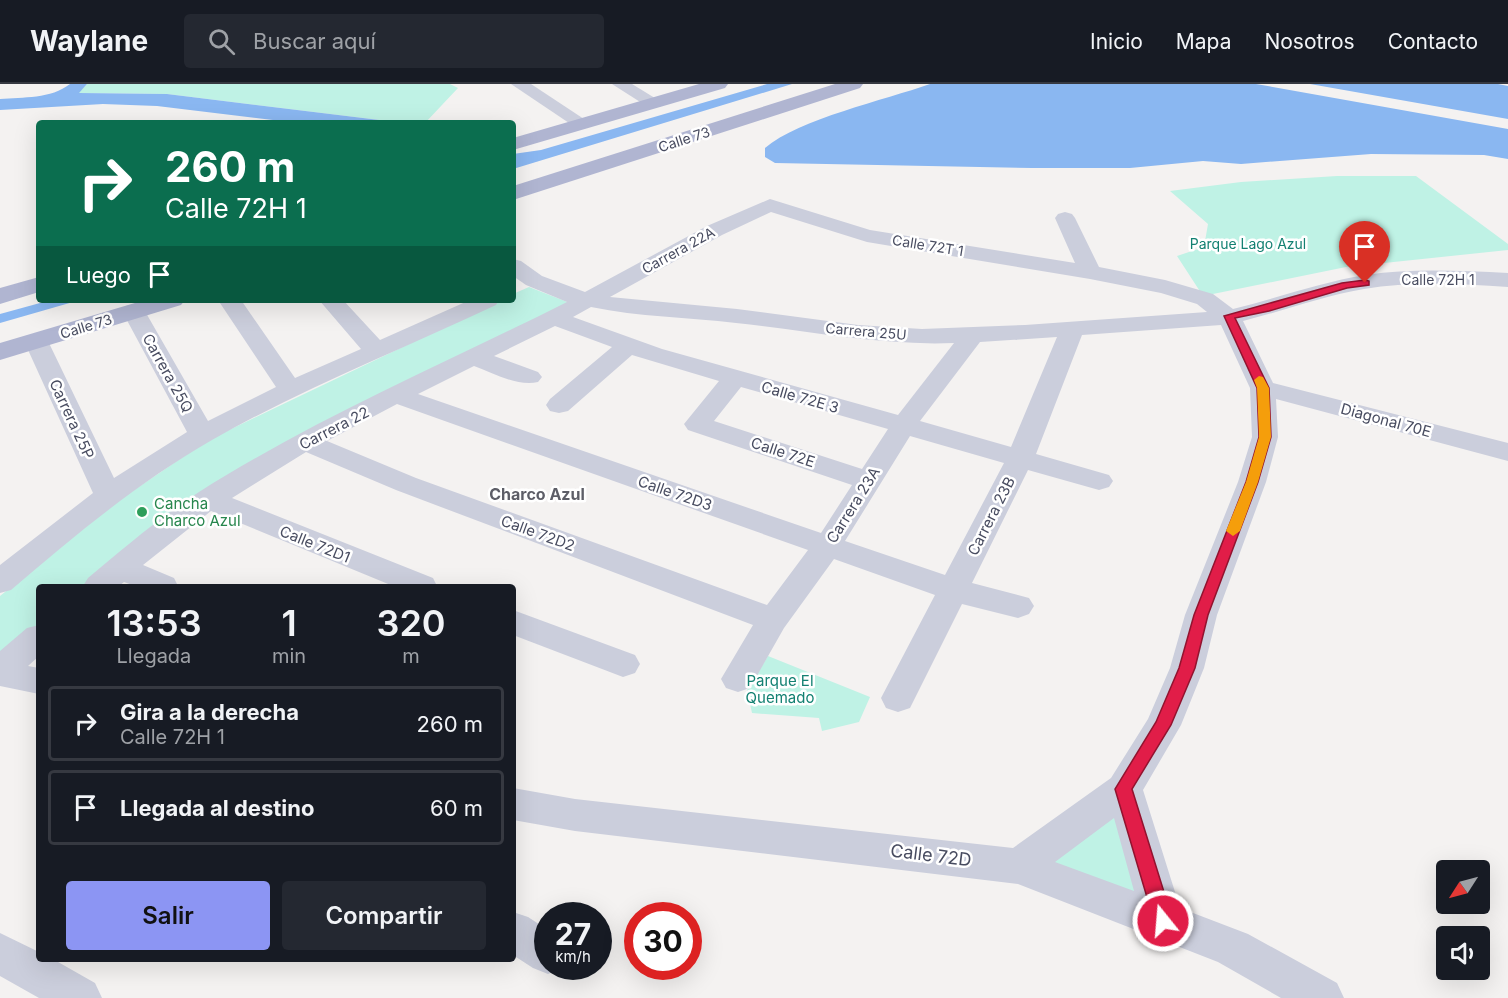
<!DOCTYPE html>
<html lang="es">
<meta charset="utf-8">
<style>
:root{--surface:#171b24;--page:#242831;--text:#f1f3f6;--muted:#9ea1a6;--line:#363941;--accent:#8c95f3}
body{margin:0;font-family:Inter,sans-serif;background:var(--page);color:var(--text);height:100vh;display:flex;flex-direction:column;font-size:22px;white-space:nowrap}
*{box-sizing:border-box;margin:0}
p{font-size:20px;color:var(--muted)}
.icon{flex:none;width:33px;height:33px;fill:none;stroke:currentColor;stroke-width:2;stroke-linecap:round;stroke-linejoin:round}
.map{position:relative;flex:1;overflow:hidden}
.sheet{position:absolute;left:36px;top:500px;width:480px;height:378px;display:flex;flex-direction:column;background:var(--surface);border-radius:6px;box-shadow:0 6px 24px #0002}
.sheet>*{flex:none}
.guide{position:absolute;left:36px;top:36px;width:480px;height:183px;border-radius:6px;box-shadow:0 6px 24px #0002;background:#0b6e4f;color:#fff;overflow:hidden}
.needle{width:39px;rotate:234deg}
.tools{position:absolute;left:1436px;top:776px;display:grid;gap:12px}
.tools a{display:grid;place-items:center;width:54px;height:54px;border-radius:6px;background:var(--surface);box-shadow:0 6px 24px #0002;font-size:30px}
.speed{position:absolute;left:534px;top:818px;display:flex;gap:12px;font-size:30px;font-weight:700;text-align:center}
.speed>*{display:grid;place-content:center;width:78px;height:78px;border-radius:50%;background:var(--surface);box-shadow:0 6px 24px #0002;line-height:1}
.speed small{font-size:15px;font-weight:400}
.speed .limit{border:9px solid #d22;background:#fff;color:#111}
.pin{position:absolute;display:grid;place-items:center;width:51px;height:51px;color:#fff;margin:-62px -26px;border-radius:50% 50% 50% 0;rotate:-45deg;box-shadow:0 0 6px #0007}
.pin .icon{rotate:45deg}
.me{position:absolute;width:66px;margin:-33px;rotate:343deg;stroke-linejoin:round;filter:drop-shadow(0 0 4px #0008)}
.turn{display:flex;align-items:center;gap:21px;height:126px;padding:0 30px;font-size:27px}
.turn .icon{width:78px;height:78px;stroke-width:2.5}
.turn b{display:block;font-size:42px;line-height:51px}
.then{display:flex;align-items:center;height:57px;padding:0 30px;background:#0003;gap:12px;font-size:22px}
.eta{display:flex;justify-content:space-evenly;align-items:center;height:102px;text-align:center}
.eta b{font-size:36px;font-weight:600;line-height:42px}
.action{display:flex;gap:12px;margin-top:auto;padding:12px 30px}
.action a{flex:1;height:69px;border-radius:6px;background:var(--accent);color:#111;font-size:24px;font-weight:600;line-height:69px;text-align:center}
.action a+a{background:var(--page);color:var(--text)}
ul{padding:0;list-style:none}
li{display:flex;align-items:center;gap:18px;height:75px;margin:0 12px 9px;padding:0 18px;border:3px solid var(--line);border-radius:6px}
li div{flex:1}
li b{display:block;font-size:22px}
li em{font-style:normal}
header{display:flex;align-items:center;gap:36px;box-sizing:border-box;height:84px;padding:0 30px;background:var(--surface);border-bottom:2px solid var(--line)}
header strong{font-size:28px}
nav{display:flex;gap:33px;margin-inline-start:auto;font-size:21px}
.search{width:420px;height:54px;background:var(--page);display:flex;align-items:center;gap:15px;box-sizing:border-box;padding:0 21px;border-radius:6px;color:var(--muted);font-size:22px}
.map>svg:first-child{display:block}
</style>
<header>
<strong>Waylane</strong>
<div class="search"><svg class="icon" aria-label="search" viewBox="0 0 24 24"><circle cx="10" cy="10" r="6"/><path d="M15 15l6 6"/></svg>Buscar aquí</div>
<nav><a>Inicio</a><a>Mapa</a><a>Nosotros</a><a>Contacto</a></nav>
</header>
<div class="map">
<svg width="1508" height="914" viewBox="0 0 1508 914">
<rect width="100%" height="100%" fill="#f4f2f1"/>
<g fill="#bff2e5">
<polygon points="87,0 450,0 458,4 425,39 404,39 167,10 78,9"/>
<polygon points="1337,92 1416,92 1508,160 1508,166 1346,183 1203,212 1177,172 1204,163 1208,140 1170,107 1241,98"/>
<polygon points="529,203 570,219 110,478 83,502 39,502 39,542 0,577 0,512 118,417 208,356 501,216 513,216 513,210"/>
<polygon points="768,572 870,613 859,638 822,647 819,634 752,629 747,606"/>
<polygon points="1112,725 1141,811 1045,776"/>
</g>
<g fill="#8ab7f1">
<path d="M70 0H87L79 9 167 10 404 39H298L157 22 103 20 0 26V15C23 13 51 15 70 0Z"/>
<polygon points="767,0 792,0 513,85 513,70 541,66"/>
<path d="M930 0H1256L1508 45V75L1484 71 1371 70 1241 80 1203 77 1130 84H1032L775 79 765 73V64C799 35 885 16 930 0Z"/>
<polygon points="1310,0 1498,0 1508,2 1508,35"/>
<polygon points="51,216 80,216 0,239 0,230"/>
</g>
<g fill="none" stroke-linecap="round" stroke-linejoin="round">
<g fill="#cbcedc" fill-rule="evenodd">
<polygon points="511,0 531,0 590,39 587,43 575,43"/>
<polygon points="612,0 632,0 663,19 660,23 648,23"/>
<path d="M770 115 870 146 1075 179 1055 134 1058 130 1065 128 1072 130 1075 134 1099 183 1165 196 1213 210 1233 225C1278 214 1321 198 1366 191 1413 184 1461 187 1508 189V203C1460 200 1411 197 1364 205 1323 212 1283 227 1243 237L1273 299 1508 359V377L1276 315 1278 353 1266 398 1217 531 1204 584 1181 641 1143 706 1180 824 1248 850 1337 899 1344 914H1281L1218 878 1018 800 575 747 513 736V704L575 715 1013 764 1111 694 1148 635 1170 584 1185 531 1238 398 1252 353 1250 304 1221 241 1082 251 1036 370 1109 391 1113 397 1109 403 1099 406 1028 386 972 499 1029 514 1034 522 1029 530 1018 534 962 520 910 624 898 628 886 624 881 614 935 511 834 475 784 544 750 604 738 608 726 604 721 595 753 541 396 406 306 368 232 414 433 494 437 502H393L211 427 143 481 174 494 178 502H135L124 498 119 502H83L88 494C124 464 160 433 199 408 316 334 444 280 567 218L526 201 513 192V175L521 177 542 192 585 208 707 142ZM771 128 867 158 1090 195 1161 209 1197 220 1207 228 1025 241 922 245 858 241 737 225 610 213 722 151ZM591 223C639 233 688 233 736 239 809 247 881 262 954 259L898 331 662 265 573 233ZM555 242 612 263 550 315 546 321 550 327 559 329 568 327 632 271 719 297 684 340 688 346 852 401 821 449 418 310 474 282C493 289 518 303 538 298L542 293 538 288 494 272ZM1057 253 1011 363 920 337 980 258ZM741 303 888 345 862 385 714 337ZM397 320 808 466 767 521 416 394 327 357ZM910 352 1004 379 945 491 845 457ZM1114 734 1134 807 1055 778Z"/>
<path d="M218 216H241L295 294 361 265 319 216H343L380 256 470 216H499L496 221C401 266 303 304 212 356 139 398 75 451 11 506L0 509V481L93 409 24 257 27 252 36 250 45 252 48 257 114 394 187 348 122 227 126 222 134 220 142 222 208 337 276 303Z"/>
<polygon points="513,526 635,571 640,580 635,589 623,593 513,551"/>
<polygon points="39,541 39,572 28,582 39,584 39,610 0,602 0,567 27,544"/>
<polygon points="513,828 528,833 548,846 548,882 564,882 563,884 548,890 533,884 513,871"/>
<polygon points="0,849 39,868 39,874 51,874 95,899 102,914 39,914 0,892"/>
</g>
<g fill="#b0b5d1" fill-rule="evenodd">
<polygon points="699,0 728,0 725,4 513,66 513,54"/>
<polygon points="835,0 863,0 860,4 513,116 513,102"/>
<polygon points="39,193 39,208 0,220 0,204"/>
<polygon points="145,216 185,216 181,221 0,276 0,259"/>
</g>
</g>
<polygon fill="#e11d48" stroke="#92132f" stroke-width="1.5" points="1365,196 1369,197 1369,201 1347,204 1269,227 1235,234 1269,304 1271,353 1258,398 1208,531 1195,584 1171,641 1132,705 1173,837 1170,843 1163,846 1157,843 1154,837 1115,705 1156,638 1179,584 1194,531 1246,398 1259,353 1257,304 1224,232 1342,199"/>
<polygon fill="#f59e0b" points="1259,292 1263,293 1269,304 1271,353 1258,398 1240,447 1233,452 1226,447 1246,398 1259,353 1257,304 1254,296"/>
<circle fill="#2e9e5b" stroke="#fff" stroke-width="2" cx="142" cy="428" r="6"/>
<g text-anchor="middle" dominant-baseline="central" stroke-width="5" stroke-linejoin="round" paint-order="stroke">
<g font-size="14" fill="#484c60" stroke="#fff">
<text transform="translate(684 55) rotate(-18)">Calle 73</text>
<text transform="translate(928 161) rotate(9)">Calle 72T 1</text>
<text transform="translate(678 166) rotate(-29)">Carrera 22A</text>
<text x="1438" y="195">Calle 72H 1</text>
<text transform="translate(86 242) rotate(-17)">Calle 73</text>
<text transform="translate(866 247) rotate(5)">Carrera 25U</text>
</g>
<g font-size="14" fill="#138172" stroke="#fff">
<text x="1248" y="159">Parque Lago Azul</text>
</g>
<g font-size="15" fill="#484c60" stroke="#fff">
<text transform="translate(168 289) rotate(61)">Carrera 25Q</text>
<text transform="translate(800 313) rotate(16)">Calle 72E 3</text>
<text transform="translate(72 335) rotate(65)">Carrera 25P</text>
<text transform="translate(1386 336) rotate(15)">Diagonal 70E</text>
<text transform="translate(334 344) rotate(-27)">Carrera 22</text>
<text transform="translate(783 368) rotate(18)">Calle 72E</text>
<text transform="translate(675 409) rotate(19)">Calle 72D3</text>
<text transform="translate(853 421) rotate(-58)">Carrera 23A</text>
<text transform="translate(991 432) rotate(-63)">Carrera 23B</text>
<text transform="translate(538 449) rotate(20)">Calle 72D2</text>
<text transform="translate(315 460) rotate(22)">Calle 72D1</text>
</g>
<g font-size="15" fill="#27864d" stroke="#fff" text-anchor="start">
<text x="154" y="419">Cancha<tspan x="154" dy="17">Charco Azul</tspan></text>
</g>
<g font-size="15" fill="#138172" stroke="#fff">
<text x="780" y="596">Parque El<tspan x="780" dy="17">Quemado</tspan></text>
</g>
<g font-size="16" font-weight="bold" fill="#5d5e67" stroke="#fff">
<text x="537" y="410">Charco Azul</text>
</g>
<g font-size="18" fill="#484c60" stroke="#fff">
<text transform="translate(931 771) rotate(7)">Calle 72D</text>
</g>
</g>
</svg>
<div class="tools">
<a><svg class="needle" viewBox="-14 -14 28 28"><path d="M0-13l5 13h-10z" fill="#e53935"/><path d="M0 13l5-13h-10z" fill="#9ea1a6"/></svg></a>
<a><svg class="icon" aria-label="sound" viewBox="0 0 24 24"><path d="M4 9h4l5-4v14l-5-4H4zM17 9q2 3 0 6"/></svg></a>
</div>
<div class="speed"><div>27<small>km/h</small></div><div class="limit">30</div></div>
<div class="pin" style="left:1365px;top:199px;background:#d93025"><svg class="icon" aria-label="arrive" viewBox="0 0 24 24"><path d="M6 21V4h12l-3 4 3 4H6"/></svg></div>
<svg class="me" style="left:1163px;top:837px" viewBox="-20 -20 40 40"><circle r="17" fill="#e11d48" stroke="#fff" stroke-width="3"/><path d="M0-11L8 9 0 5-8 9z" fill="#fff"/></svg>
<div class="guide">
<div class="turn"><svg class="icon" aria-label="right" viewBox="0 0 24 24"><path d="M7 20v-9h11M14 6l5 5-5 5"/></svg><div><b>260 m</b>Calle 72H 1</div></div>
<div class="then">Luego<svg class="icon" aria-label="arrive" viewBox="0 0 24 24"><path d="M6 21V4h12l-3 4 3 4H6"/></svg></div>
</div>
<section class="sheet">
<div class="eta">
<div><b>13:53</b><p>Llegada</p></div>
<div><b>1</b><p>min</p></div>
<div><b>320</b><p>m</p></div>
</div>
<ul>
<li><svg class="icon" aria-label="right" viewBox="0 0 24 24"><path d="M7 20v-9h11M14 6l5 5-5 5"/></svg><div><b>Gira a la derecha</b><p>Calle 72H 1</p></div><em>260 m</em></li>
<li><svg class="icon" aria-label="arrive" viewBox="0 0 24 24"><path d="M6 21V4h12l-3 4 3 4H6"/></svg><div><b>Llegada al destino</b></div><em>60 m</em></li>
</ul>
<div class="action"><a>Salir</a><a>Compartir</a></div>
</section>
</div>
